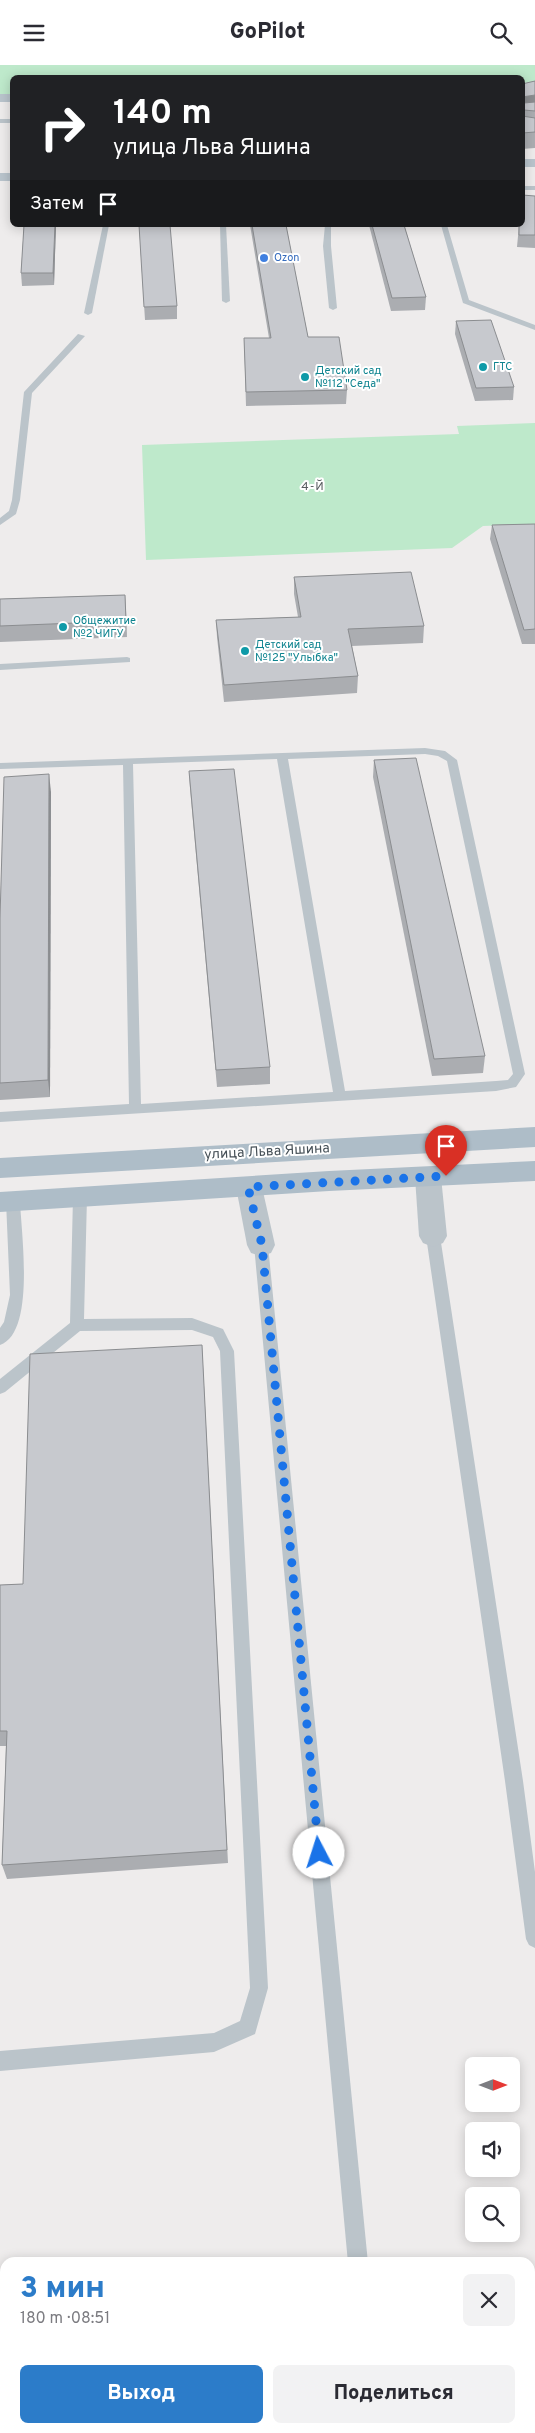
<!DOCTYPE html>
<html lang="ru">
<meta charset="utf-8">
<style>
:root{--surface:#fff;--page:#f2f2f3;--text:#2b2b33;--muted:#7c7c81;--accent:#2c7cc9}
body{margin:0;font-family:Overpass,sans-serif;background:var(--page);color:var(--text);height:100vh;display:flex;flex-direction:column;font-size:19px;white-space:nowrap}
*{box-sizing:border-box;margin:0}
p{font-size:16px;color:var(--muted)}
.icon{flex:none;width:28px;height:28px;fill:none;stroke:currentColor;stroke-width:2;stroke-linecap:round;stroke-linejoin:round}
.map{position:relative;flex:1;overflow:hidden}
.side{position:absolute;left:0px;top:2192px;width:535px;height:176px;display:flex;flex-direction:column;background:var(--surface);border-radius:15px 15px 0 0;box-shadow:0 2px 12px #0003}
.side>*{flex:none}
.hud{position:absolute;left:10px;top:10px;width:515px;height:152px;border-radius:8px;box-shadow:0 2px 12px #0003;background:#202124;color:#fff;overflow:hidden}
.needle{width:32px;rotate:90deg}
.controls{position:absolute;left:465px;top:1992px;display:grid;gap:10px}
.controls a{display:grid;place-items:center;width:55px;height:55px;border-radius:8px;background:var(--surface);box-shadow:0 2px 12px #0003;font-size:25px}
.pin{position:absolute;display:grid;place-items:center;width:42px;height:42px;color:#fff;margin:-51px -21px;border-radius:50% 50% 50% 0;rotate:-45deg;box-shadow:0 0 5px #0007}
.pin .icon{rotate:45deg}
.me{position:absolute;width:55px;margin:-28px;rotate:355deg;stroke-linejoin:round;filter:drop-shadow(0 0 4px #0008)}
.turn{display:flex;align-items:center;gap:18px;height:105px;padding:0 20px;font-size:22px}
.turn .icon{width:65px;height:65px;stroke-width:2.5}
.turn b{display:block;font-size:35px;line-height:42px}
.then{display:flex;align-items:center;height:48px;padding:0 20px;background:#0003;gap:10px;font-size:19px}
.round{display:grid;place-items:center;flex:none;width:52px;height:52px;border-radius:8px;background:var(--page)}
.summary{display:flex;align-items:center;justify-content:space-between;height:85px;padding:0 20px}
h1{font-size:30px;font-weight:800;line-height:38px;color:var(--accent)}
.cta{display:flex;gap:10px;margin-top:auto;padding:10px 20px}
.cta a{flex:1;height:58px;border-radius:8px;background:var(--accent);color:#fff;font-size:20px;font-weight:800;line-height:58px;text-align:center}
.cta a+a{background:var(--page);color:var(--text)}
header{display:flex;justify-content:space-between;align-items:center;height:65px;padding:0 20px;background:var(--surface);font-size:22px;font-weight:800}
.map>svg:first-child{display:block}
</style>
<header><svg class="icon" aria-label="menu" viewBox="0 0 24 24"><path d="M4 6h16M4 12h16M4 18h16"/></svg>GoPilot<svg class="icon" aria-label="search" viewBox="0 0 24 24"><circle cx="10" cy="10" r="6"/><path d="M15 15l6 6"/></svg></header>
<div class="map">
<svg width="535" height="2368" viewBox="0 0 535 2368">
<rect width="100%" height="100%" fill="#eeecec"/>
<g fill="#bee9cb">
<polygon points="0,0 535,0 535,17 523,18 522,12 12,12 12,30 0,30"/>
<polygon points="535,358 535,459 483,461 452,483 146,495 142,380 459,369 457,361"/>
</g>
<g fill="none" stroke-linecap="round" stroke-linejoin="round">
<g fill="#bbc4ca" fill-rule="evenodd">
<rect x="0" y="54" width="12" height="4"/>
<rect x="522" y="121" width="13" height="4"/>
<polygon points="103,160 109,160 92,248 88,250 84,248"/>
<polygon points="220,160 226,160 230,236 226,238 222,236"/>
<polygon points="325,160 331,160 331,181 337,243 333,245 329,243 323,181"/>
<polygon points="441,160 447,160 469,235 535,260 535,265 463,238"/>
<polygon points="78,269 85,271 32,328 20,435 16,449 0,460 0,453 9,446 12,435 24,327"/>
<polygon points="127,592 130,593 130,597 0,605 0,599"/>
<path d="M425 683 445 686 457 695 525 1009 516 1022 496 1026 0 1057V1047L129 1039 123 700 0 704V698ZM425 689 438 691 447 696 513 1009 508 1015 496 1016 345 1026 288 694ZM277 694 333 1027 141 1039 133 699Z"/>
<polygon points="80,1127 87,1132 84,1254 192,1253 223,1264 234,1286 268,1923 255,1969 214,1987 0,2006 0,1986 214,1968 240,1956 250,1923 220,1286 213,1272 192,1265 80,1266 5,1327 0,1329 0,1314 70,1258 73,1132"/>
<path d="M13 1131 20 1136C21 1166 36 1268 0 1280V1263L4 1257 10 1230 6 1136Z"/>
<polygon points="433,1166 438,1167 440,1171 523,1716 535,1807 535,1883 529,1880 526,1874 505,1716 426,1171 428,1167"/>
<polygon points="261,1175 266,1176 268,1180 368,2198 348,2198 254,1180 256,1176"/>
<polygon points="5,2326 5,2348 0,2349 0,2327"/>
</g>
<g fill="#bbc4ca" fill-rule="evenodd">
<polygon points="428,1102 437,1105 441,1112 447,1171 443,1178 433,1182 423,1178 419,1171 415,1112 419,1105"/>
<polygon points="249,1112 258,1115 262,1122 275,1180 271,1188 261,1191 251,1188 247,1180 236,1122 240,1115"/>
</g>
<g fill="#b9c4cc" fill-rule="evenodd">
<rect x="0" y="29" width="12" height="8"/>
<rect x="522" y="94" width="13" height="8"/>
<rect x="0" y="108" width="12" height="8"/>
</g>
<g fill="#aebdc8" fill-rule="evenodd">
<polygon points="535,1062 535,1082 0,1113 0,1093"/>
<polygon points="535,1096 535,1116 329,1126 0,1147 0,1127 329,1106"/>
</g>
</g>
<g fill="#abadb1">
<polygon points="535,16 535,83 522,84 522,19"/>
<polygon points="535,131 535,183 517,182 519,160"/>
<polygon points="24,160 56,160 54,220 22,221 21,208"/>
<polygon points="139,160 177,241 177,254 145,255"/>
<polygon points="250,160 286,160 308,272 347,325 346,339 246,341 244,273 269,273"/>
<polygon points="369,160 404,160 426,232 425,245 391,246"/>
<polygon points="456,256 514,322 513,335 475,336 455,269"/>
<polygon points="535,459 535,579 522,579 490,474 492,460"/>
<polygon points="294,512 424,561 423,578 352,581 358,611 357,628 224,637 217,572 216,555 298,552 294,529"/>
<polygon points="125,530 127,572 0,577 0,534"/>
<polygon points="374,695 485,991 483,1008 432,1011 373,712"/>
<polygon points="189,706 270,1002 270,1019 217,1022 190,723"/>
<polygon points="51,727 50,1032 0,1035 0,853"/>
<polygon points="202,1280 228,1798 7,1814 2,1800 6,1681 0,1681 0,1520 23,1519"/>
</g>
<g fill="#8b8d90">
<polygon points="535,30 535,45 524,45 522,56 522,32"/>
<polygon points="55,160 56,160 54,220 53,208"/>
<polygon points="125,530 126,546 127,572 126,556"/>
<polygon points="49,709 51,727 50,1032 48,1015"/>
</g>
<g fill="#c7c9ce" stroke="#8b8d90">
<polygon points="535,16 535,30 522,32 522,19"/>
<polygon points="522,35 524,38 535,37 535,46 524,45 522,49"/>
<polygon points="522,51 535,53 535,67 522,68"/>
<polygon points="522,130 535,131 535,170 519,170 519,160 522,160"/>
<polygon points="24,160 55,160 53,208 21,208"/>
<polygon points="139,160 170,160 177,241 144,242"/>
<polygon points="252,160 286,160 308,272 339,272 347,325 246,327 244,273 271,273"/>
<polygon points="372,160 404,160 426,232 392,233"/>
<polygon points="491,255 514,322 476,323 456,256"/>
<polygon points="535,459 535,564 524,565 492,460"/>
<polygon points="411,507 424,561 348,564 358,611 224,620 216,555 301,552 294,512"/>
<polygon points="125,530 126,556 0,561 0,534"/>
<polygon points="416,693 485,991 434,994 374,695"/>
<polygon points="234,704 270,1002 216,1005 189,706"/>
<polygon points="49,709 48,1015 0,1018 0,853 4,712"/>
<polygon points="202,1280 227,1785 2,1800 7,1666 0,1666 0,1520 23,1519 30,1289"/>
</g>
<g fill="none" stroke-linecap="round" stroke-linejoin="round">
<polyline stroke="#1a73e8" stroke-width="9" stroke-dasharray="0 16.2" points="319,1788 262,1180 248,1122 446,1111"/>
</g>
<circle fill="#3f7fe0" stroke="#fff" stroke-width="2" cx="264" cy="193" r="5"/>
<g fill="#0f9aa8" stroke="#fff" stroke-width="2">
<circle cx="483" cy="302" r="5"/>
<circle cx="305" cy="312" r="5"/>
<circle cx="63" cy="562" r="5"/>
<circle cx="245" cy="586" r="5"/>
</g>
<g text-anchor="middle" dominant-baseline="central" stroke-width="4" stroke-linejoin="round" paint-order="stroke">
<g font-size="11" fill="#366cbe" stroke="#fff" text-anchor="start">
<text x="274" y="193">Ozon</text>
</g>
<g font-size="11" fill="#0d838f" stroke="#fff" text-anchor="start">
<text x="493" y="302">ГТС</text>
<text x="315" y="306">Детский сад<tspan x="315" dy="13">№112 "Седа"</tspan></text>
<text x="73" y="556">Общежитие<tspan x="73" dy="13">№2 ЧИГУ</tspan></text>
<text x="255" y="580">Детский сад<tspan x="255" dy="13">№125 "Улыбка"</tspan></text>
</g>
<g font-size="12" letter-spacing="1" fill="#595d60" stroke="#fff">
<text x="313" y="422">4-Й</text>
</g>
<g font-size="14" fill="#465057" stroke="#fff">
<text transform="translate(267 1087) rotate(-3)">улица Льва Яшина</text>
</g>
</g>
</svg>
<div class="controls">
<a><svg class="needle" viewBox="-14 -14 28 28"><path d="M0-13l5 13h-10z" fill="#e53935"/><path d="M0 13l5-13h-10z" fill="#7c7c81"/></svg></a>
<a><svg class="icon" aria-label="sound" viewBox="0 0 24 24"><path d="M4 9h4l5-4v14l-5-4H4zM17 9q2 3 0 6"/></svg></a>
<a><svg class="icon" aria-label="search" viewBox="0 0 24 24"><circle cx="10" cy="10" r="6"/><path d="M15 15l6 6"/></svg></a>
</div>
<div class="pin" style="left:446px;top:1111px;background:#d93025"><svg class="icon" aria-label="arrive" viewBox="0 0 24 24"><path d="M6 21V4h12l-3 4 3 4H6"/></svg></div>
<svg class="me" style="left:319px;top:1788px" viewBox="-20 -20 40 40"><circle r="19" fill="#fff"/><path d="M0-13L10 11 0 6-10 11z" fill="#1a73e8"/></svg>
<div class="hud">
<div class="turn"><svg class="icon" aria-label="right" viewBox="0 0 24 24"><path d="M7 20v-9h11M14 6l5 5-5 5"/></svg><div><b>140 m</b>улица Льва Яшина</div></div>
<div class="then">Затем<svg class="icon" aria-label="arrive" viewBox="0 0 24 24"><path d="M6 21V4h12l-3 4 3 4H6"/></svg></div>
</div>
<section class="side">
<div class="summary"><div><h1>3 мин</h1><p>180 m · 08:51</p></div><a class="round"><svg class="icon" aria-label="close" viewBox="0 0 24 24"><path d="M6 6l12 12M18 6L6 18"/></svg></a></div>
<div class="cta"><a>Выход</a><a>Поделиться</a></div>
</section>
</div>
